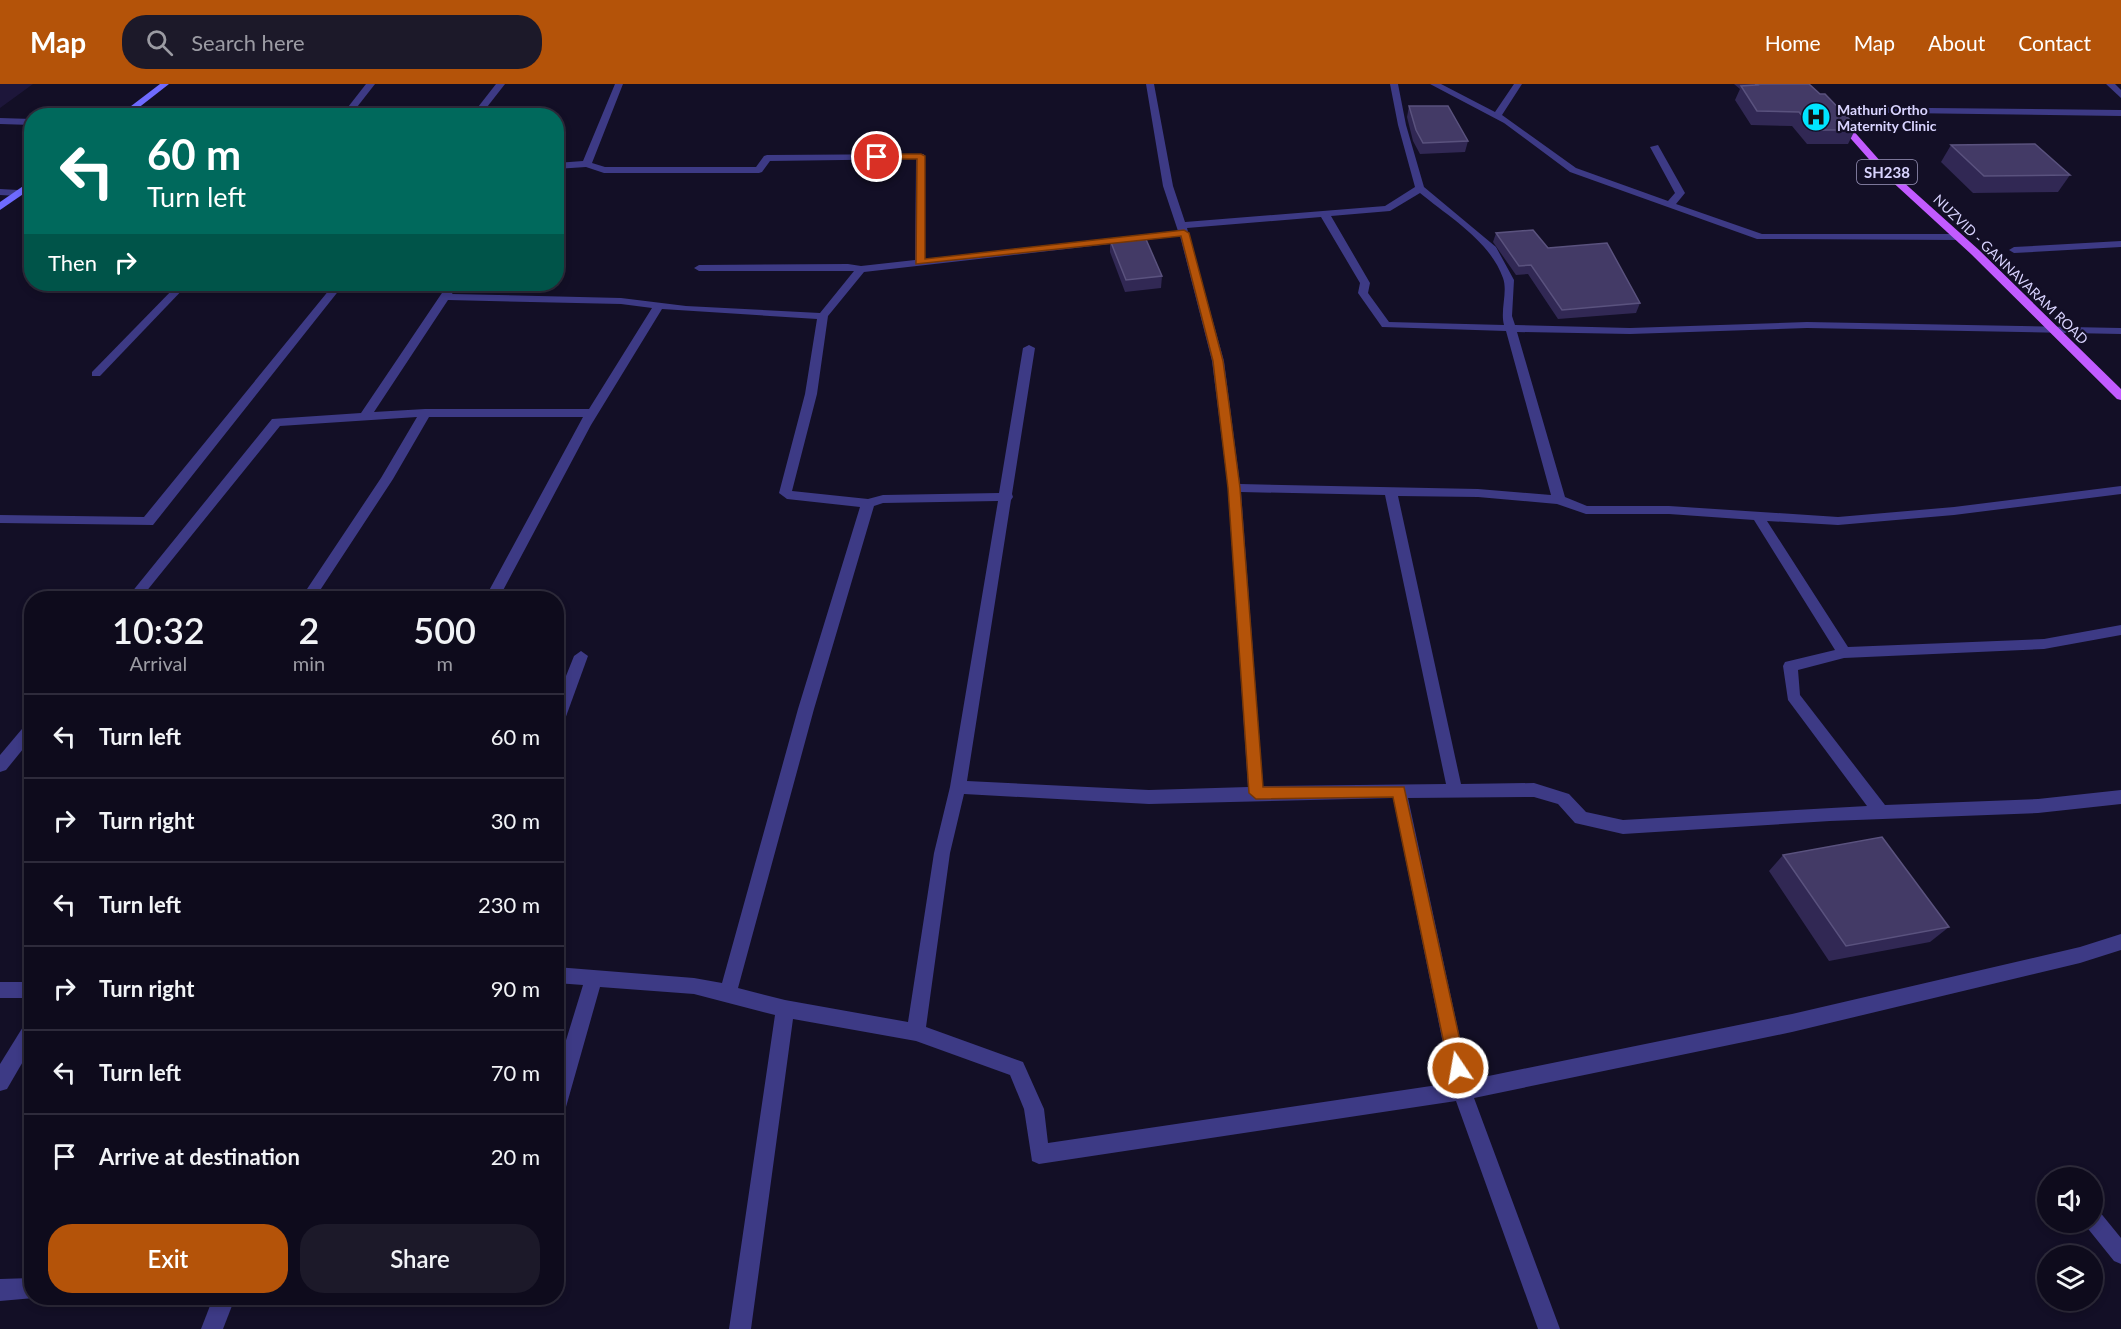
<!DOCTYPE html>
<style>
:root{--surface:#0e0b1c;--page:#1c1929;--text:#f1f3f6;--muted:#9b9ba3;--line:#2e2b3b;--accent:#b45309}
body{margin:0;font-family:Lato,sans-serif;background:var(--page);color:var(--text);height:100vh;display:flex;flex-direction:column;font-size:22px;white-space:nowrap}
*{box-sizing:border-box;margin:0}
p{font-size:20px;color:var(--muted)}
.icon{flex:none;width:33px;height:33px;fill:none;stroke:currentColor;stroke-width:2;stroke-linecap:round;stroke-linejoin:round}
.map{position:relative;flex:1;overflow:hidden}
.drawer{position:absolute;left:24px;top:507px;width:540px;height:714px;display:flex;flex-direction:column;background:var(--surface);border-radius:24px;box-shadow:0 3px 9px #0003,0 0 0 2px var(--line)}
.drawer>*{flex:none}
.hud{position:absolute;left:24px;top:24px;width:540px;height:183px;border-radius:24px;box-shadow:0 3px 9px #0003,0 0 0 2px var(--line);background:#00695c;color:#fff;overflow:hidden}
.buttons{position:absolute;left:2037px;top:1083px;display:grid;gap:12px}
.buttons a{display:grid;place-items:center;width:66px;height:66px;border-radius:50%;background:var(--surface);box-shadow:0 3px 9px #0003,0 0 0 2px var(--line);font-size:30px}
.pin{position:absolute;display:grid;place-items:center;width:51px;height:51px;color:#fff;margin:-26px;border:3px solid #fff;border-radius:50%;box-shadow:0 2px 6px #0007}
.me{position:absolute;width:66px;margin:-33px;rotate:348deg;stroke-linejoin:round;filter:drop-shadow(0 0 4px #0008)}
.turn{display:flex;align-items:center;gap:21px;height:126px;padding:0 24px;font-size:27px}
.turn .icon{width:78px;height:78px;stroke-width:2.5}
.turn b{display:block;font-size:42px;line-height:51px}
.then{display:flex;align-items:center;height:57px;padding:0 24px;background:#0003;gap:12px;font-size:22px}
.eta{display:flex;justify-content:space-evenly;align-items:center;height:102px;text-align:center}
.eta b{font-size:36px;font-weight:600;line-height:42px}
.primary-button{display:flex;gap:12px;margin-top:auto;padding:12px 24px}
.primary-button a{flex:1;height:69px;border-radius:24px;background:var(--accent);color:#fff;font-size:24px;font-weight:600;line-height:69px;text-align:center}
.primary-button a+a{background:var(--page);color:var(--text)}
ul{padding:0;list-style:none}
li{display:flex;align-items:center;gap:18px;height:84px;padding:0 24px;border-top:2px solid var(--line)}
li div{flex:1}
li b{display:block;font-size:22px}
li em{font-style:normal}
header{display:flex;align-items:center;gap:36px;box-sizing:border-box;height:84px;padding:0 30px;background:var(--accent);color:#fff}
header strong{font-size:28px}
nav{display:flex;gap:33px;margin-inline-start:auto;font-size:21px}
.search{width:420px;height:54px;background:var(--page);display:flex;align-items:center;gap:15px;box-sizing:border-box;padding:0 21px;border-radius:24px;color:var(--muted);font-size:22px}
.map>svg:first-child{display:block}
</style>
<header>
<strong>Map</strong>
<div class="search"><svg class="icon" aria-label="search" viewBox="0 0 24 24"><circle cx="10" cy="10" r="6"/><path d="M15 15l6 6"/></svg>Search here</div>
<nav><a>Home</a><a>Map</a><a>About</a><a>Contact</a></nav>
</header>
<div class="map">
<svg width="2121" height="1245" viewBox="0 0 2121 1245">
<rect width="100%" height="100%" fill="#130f26"/>
<g fill="none" stroke-linecap="round" stroke-linejoin="round">
<g fill="#3d3a85" fill-rule="evenodd">
<polygon points="366,0 375,0 350,32 341,32"/>
<polygon points="496,0 505,0 480,32 471,32"/>
<path d="M615 0H623L592 79 605 83H756L764 72 767 71 924 70 925 175 1178 147 1163 102 1146 0H1154L1173 102 1185 138 1385 122 1415 103 1398 41 1390 0H1398L1406 41 1424 103 1496 163 1514 196 1512 232 1515 241 1630 244 1807 238 2121 244V250L1807 244 1630 250 1517 248 1565 413 1587 422H1669L1838 433 1954 423 2121 402V410L1954 431 1838 441 1767 437 1848 563 2044 555 2121 541V551L2044 565 1844 574 1798 586 1800 611 1885 721 2038 715 2121 706V720L2038 729 1830 737 1623 750 1575 739 1558 720 1534 713 1408 714 1469 996 1792 930 2080 863 2121 850V866L2080 879 1792 948 1474 1014 1560 1245H1538L1456 1017 1039 1080 1032 1077 1024 1025 1010 991 916 957 793 935 751 1245H729L775 931 694 910 600 903 566 1023 563 1030 556 1032V989L583 901 556 899V883L694 894 722 899 798 625 860 423 787 415 779 409 805 310 817 235 662 225 591 341 499 514H485L583 333H429L393 395 315 514H301L381 394 417 333 280 342 141 514H127L272 335 361 329 448 200H458L452 210 621 214 686 222 820 229 854 187H699L694 184 699 181 848 180 861 182 915 176 916 75 770 77 762 88 759 89H604L586 83 556 85V79L583 77ZM1420 109C1449 133 1490 157 1503 194 1508 208 1500 226 1504 241L1389 238 1368 209 1370 199 1331 132 1390 127ZM1321 133 1360 199 1358 209 1382 243 1506 247 1551 411 1478 405 1240 400 1224 277 1187 144ZM1180 152 1212 277 1228 404 1248 703 1149 706 967 697 1011 416 1013 413 1012 410 1035 264 1029 261 1023 264 999 409 883 411 868 415 792 407 817 310 828 232 864 188ZM448 216 621 220 652 224 589 325H425L374 328ZM1241 408 1385 411 1446 700 1263 702ZM1398 412 1478 413 1557 420 1586 430H1669L1754 436 1835 566 1785 578 1783 582 1788 616 1867 722 1623 736 1586 728 1569 710 1534 699 1461 700ZM998 417 950 703 934 769 908 938 785 916 738 904 814 625 874 422 883 419ZM964 710 1149 720 1393 714 1451 999 1048 1059 1044 1025 1023 978 926 943 950 769Z"/>
<polygon points="1430,0 1441,0 1495,28 1514,0 1522,0 1502,31 1576,84 1668,117 1675,109 1650,63 1658,61 1685,109 1676,120 1762,150 1959,150 1964,153 1959,156 1757,155 1570,88 1504,39"/>
<polygon points="2106,0 2115,0 2121,6 2121,14"/>
<polygon points="1831,23 2121,26 2121,32 1828,28 1828,24"/>
<polygon points="0,34 32,35 32,41 0,40"/>
<polygon points="0,105 18,106 23,109 18,112 0,111"/>
<polygon points="2121,157 2121,163 2014,169 2009,166 2014,163"/>
<polygon points="178,200 188,200 100,292 92,292 92,288"/>
<polygon points="334,200 344,200 153,441 0,439 0,431 144,433"/>
<polygon points="581,567 588,572 564,638 556,644 556,617 574,572"/>
<polygon points="32,637 32,654 6,686 0,688 0,671 27,639"/>
<rect x="0" y="898" width="32" height="16"/>
<polygon points="32,936 32,962 7,1005 0,1007 0,980 26,938"/>
<polygon points="2092,1124 2099,1127 2121,1154 2121,1180 2114,1177 2085,1141 2084,1138 2092,1138"/>
<polygon points="32,1194 32,1214 34,1214 0,1217 0,1195"/>
<polygon points="213,1214 235,1214 223,1245 201,1245"/>
</g>
<g fill="#6f6bff" fill-rule="evenodd">
<polygon points="160,0 169,0 128,32 118,32"/>
<polygon points="32,96 32,104 0,126 0,118"/>
</g>
<polygon fill="#c25bff" fill-rule="evenodd" points="1837,35 1843,35 1881,78 1979,166 2121,305 2121,316 2117,315 1971,170 1875,82 1837,39"/>
</g>
<g fill="#312854">
<polygon points="1734,0 1809,0 1850,36 1849,39 1855,46 1848,60 1807,60 1792,42 1751,41 1735,16 1740,5"/>
<polygon points="1409,22 1468,57 1465,68 1420,70 1413,57 1407,33"/>
<polygon points="1951,61 2070,91 2058,108 1973,109 1941,78"/>
<polygon points="1496,149 1548,164 1640,219 1636,229 1558,235 1528,190 1516,191 1493,158"/>
<polygon points="1110,156 1162,192 1161,204 1125,208 1110,168"/>
<polygon points="1783,771 1949,843 1930,858 1829,877 1769,787"/>
</g>
<polygon fill="#1d163a" points="0,0 33,0 0,24"/>
<g fill="#433a66" stroke="#5a527e" stroke-width="1.5">
<polygon points="1755,0 1809,0 1820,10 1825,10 1850,36 1846,36 1855,46 1814,46 1799,28 1757,27 1741,2 1757,1"/>
<polygon points="1409,22 1448,22 1468,57 1423,59 1416,46"/>
<polygon points="2035,60 2070,91 1984,92 1951,61"/>
<polygon points="1533,146 1548,164 1607,159 1640,219 1562,226 1531,181 1519,182 1496,149"/>
<polygon points="1145,153 1162,192 1126,196 1110,156"/>
<polygon points="1882,753 1949,843 1846,862 1783,771"/>
</g>
<polygon fill="#b45309" stroke="#753606" stroke-width="1.5" points="877,70 921,70 925,72 925,175 1184,146 1189,149 1223,277 1229,320 1240,404 1263,703 1404,703 1466,984 1464,990 1458,992 1452,990 1449,984 1393,713 1256,715 1249,709 1228,404 1218,320 1213,277 1181,152 916,180 917,75 874,75"/>
<defs>
<g id="hospital-disc" transform="scale(1.5)"><circle r="9.5" fill="#00e5ff" stroke="#130f26"/><path d="M-5-5h3v3.5h4V-5h3V5h-3V1.5h-4V5h-3Z" fill="#111"/></g>
</defs>
<g fill-rule="evenodd">
<use href="#hospital-disc" x="1816" y="33"/>
</g>
<g text-anchor="middle" dominant-baseline="central" stroke-width="4.5" stroke-linejoin="round" paint-order="stroke">
<g font-size="14" font-weight="bold" fill="#d9d4ff" stroke="#130f26" text-anchor="start">
<text x="1837" y="25">Mathuri Ortho<tspan x="1837" dy="16">Maternity Clinic</tspan></text>
</g>
<g font-size="14" fill="#d9d4ff" stroke="#130f26">
<text transform="translate(2011 185) rotate(44)">NUZVID - GANNAVARAM ROAD</text>
</g>
<rect fill="#130f26" stroke="#9e99be" stroke-width="1.5" x="1857" y="76" width="60" height="24" rx="4.5"/>
<g font-size="15" font-weight="bold" fill="#d9d4ff">
<text x="1887" y="88">SH238</text>
</g>
</g>
</svg>
<div class="buttons">
<a><svg class="icon" aria-label="sound" viewBox="0 0 24 24"><path d="M4 9h4l5-4v14l-5-4H4zM17 9q2 3 0 6"/></svg></a>
<a><svg class="icon" aria-label="layers" viewBox="0 0 24 24"><path d="M12 4l9 5-9 5-9-5zM3 14l9 5 9-5"/></svg></a>
</div>
<div class="pin" style="left:877px;top:73px;background:#d93025"><svg class="icon" aria-label="arrive" viewBox="0 0 24 24"><path d="M6 21V4h12l-3 4 3 4H6"/></svg></div>
<svg class="me" style="left:1458px;top:984px" viewBox="-20 -20 40 40"><circle r="17" fill="#b45309" stroke="#fff" stroke-width="3"/><path d="M0-11L8 9 0 5-8 9z" fill="#fff"/></svg>
<div class="hud">
<div class="turn"><svg class="icon" aria-label="left" viewBox="0 0 24 24"><path d="M17 20v-9H6M10 6l-5 5 5 5"/></svg><div><b>60 m</b>Turn left</div></div>
<div class="then">Then<svg class="icon" aria-label="right" viewBox="0 0 24 24"><path d="M7 20v-9h11M14 6l5 5-5 5"/></svg></div>
</div>
<section class="drawer">
<div class="eta">
<div><b>10:32</b><p>Arrival</p></div>
<div><b>2</b><p>min</p></div>
<div><b>500</b><p>m</p></div>
</div>
<ul>
<li><svg class="icon" aria-label="left" viewBox="0 0 24 24"><path d="M17 20v-9H6M10 6l-5 5 5 5"/></svg><div><b>Turn left</b></div><em>60 m</em></li>
<li><svg class="icon" aria-label="right" viewBox="0 0 24 24"><path d="M7 20v-9h11M14 6l5 5-5 5"/></svg><div><b>Turn right</b></div><em>30 m</em></li>
<li><svg class="icon" aria-label="left" viewBox="0 0 24 24"><path d="M17 20v-9H6M10 6l-5 5 5 5"/></svg><div><b>Turn left</b></div><em>230 m</em></li>
<li><svg class="icon" aria-label="right" viewBox="0 0 24 24"><path d="M7 20v-9h11M14 6l5 5-5 5"/></svg><div><b>Turn right</b></div><em>90 m</em></li>
<li><svg class="icon" aria-label="left" viewBox="0 0 24 24"><path d="M17 20v-9H6M10 6l-5 5 5 5"/></svg><div><b>Turn left</b></div><em>70 m</em></li>
<li><svg class="icon" aria-label="arrive" viewBox="0 0 24 24"><path d="M6 21V4h12l-3 4 3 4H6"/></svg><div><b>Arrive at destination</b></div><em>20 m</em></li>
</ul>
<div class="primary-button"><a>Exit</a><a>Share</a></div>
</section>
</div>
